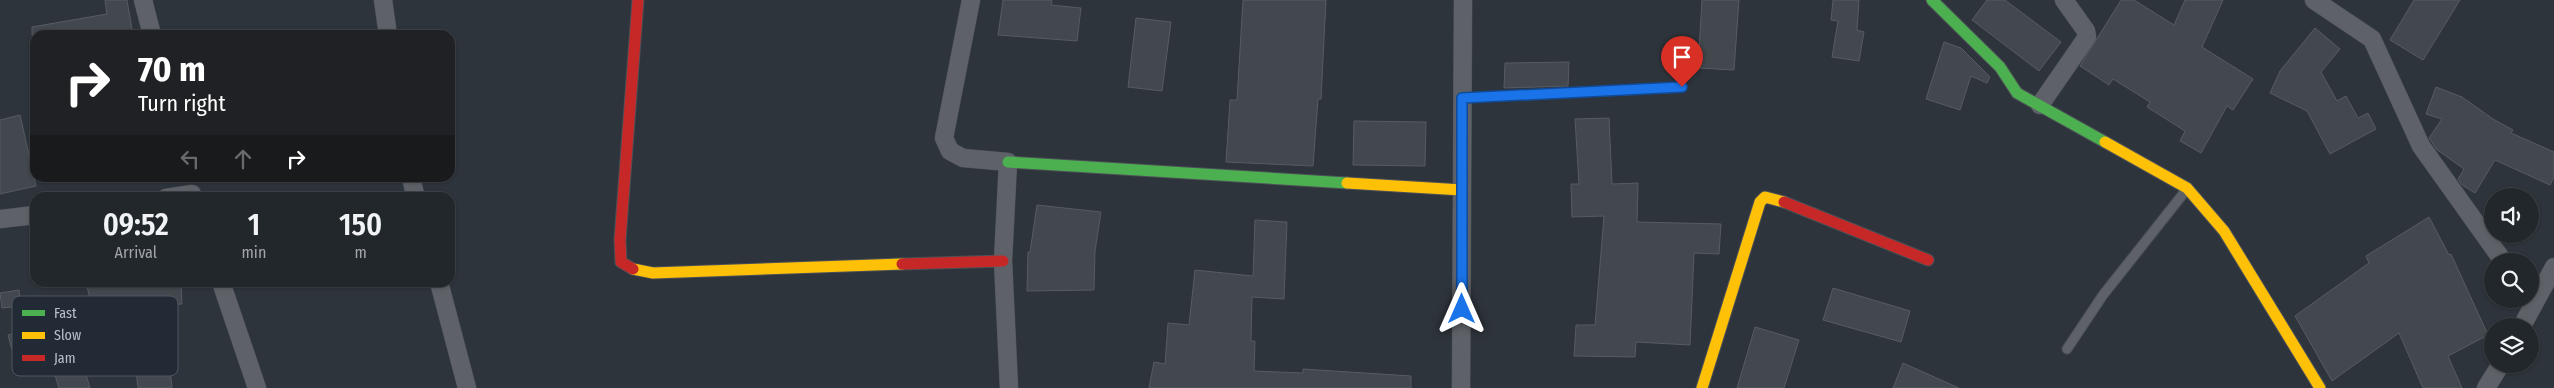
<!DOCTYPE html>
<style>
:root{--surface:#22272c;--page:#2e3338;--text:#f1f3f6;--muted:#a2a5a9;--line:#3f4448}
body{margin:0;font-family:"Fira Sans Condensed",sans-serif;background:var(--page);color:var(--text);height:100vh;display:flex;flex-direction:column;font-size:19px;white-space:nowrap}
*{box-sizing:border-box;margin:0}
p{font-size:16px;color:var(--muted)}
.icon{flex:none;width:28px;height:28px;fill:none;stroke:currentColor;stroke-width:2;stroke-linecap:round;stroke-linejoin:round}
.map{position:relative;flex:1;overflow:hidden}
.panel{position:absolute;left:30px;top:192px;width:425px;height:95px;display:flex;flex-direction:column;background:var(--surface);border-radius:15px;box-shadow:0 1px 4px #0004,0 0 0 1px var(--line)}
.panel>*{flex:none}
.banner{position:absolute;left:30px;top:30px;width:425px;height:152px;border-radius:15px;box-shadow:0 1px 4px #0004,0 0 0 1px var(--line);background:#202124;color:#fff;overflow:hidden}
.tools{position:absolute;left:2484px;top:188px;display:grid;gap:10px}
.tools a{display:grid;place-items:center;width:55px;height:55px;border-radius:50%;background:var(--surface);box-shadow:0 1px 4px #0004,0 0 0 1px var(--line);font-size:25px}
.pin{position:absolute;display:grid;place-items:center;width:42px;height:42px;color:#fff;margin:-51px -21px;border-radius:50% 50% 50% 0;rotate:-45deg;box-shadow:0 0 5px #0007}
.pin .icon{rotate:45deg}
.me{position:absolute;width:55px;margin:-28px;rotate:0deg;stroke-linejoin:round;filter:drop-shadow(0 0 4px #0008)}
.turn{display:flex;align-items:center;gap:18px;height:105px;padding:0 25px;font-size:22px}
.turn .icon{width:65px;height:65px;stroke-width:2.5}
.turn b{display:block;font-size:35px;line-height:42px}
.lanes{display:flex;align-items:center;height:48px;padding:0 25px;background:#0003;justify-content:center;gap:25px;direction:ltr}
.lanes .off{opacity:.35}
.eta{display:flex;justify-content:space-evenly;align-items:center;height:85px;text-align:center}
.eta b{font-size:30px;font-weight:600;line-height:35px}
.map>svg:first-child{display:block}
</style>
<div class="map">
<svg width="2554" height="388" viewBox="0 0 2554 388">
<rect width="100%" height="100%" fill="#2e343b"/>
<g fill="#43484e" stroke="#575b62">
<polygon points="105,0 127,0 133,35 32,35 32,27 107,14"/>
<polygon points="1003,0 1052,0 1051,5 1081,8 1077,41 998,35"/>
<polygon points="1243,0 1326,0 1321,99 1318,99 1313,166 1226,162 1230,100 1237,100"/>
<polygon points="1702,0 1739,0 1734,70 1698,68"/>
<polygon points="1833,0 1859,0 1857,30 1864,32 1859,61 1832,57 1838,21 1831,20"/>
<polygon points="1987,0 2005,0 2061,42 2039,71 1972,20"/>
<polygon points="2121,0 2134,0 2174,25 2185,0 2223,0 2202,47 2253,79 2233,110 2227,106 2201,153 2180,141 2185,131 2147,107 2150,102 2113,79 2109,85 2080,66"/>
<polygon points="2414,0 2460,0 2423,60 2390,40"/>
<polygon points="1136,18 1171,22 1162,91 1128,87"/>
<polygon points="2315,28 2340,49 2321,72 2337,101 2346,96 2358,118 2368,113 2376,129 2330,154 2307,111 2270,93 2280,71"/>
<polygon points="1944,42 1961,48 1990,77 1987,83 1971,76 1960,110 1926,99"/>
<polygon points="1569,62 1568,86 1504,88 1505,63"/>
<polygon points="2436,87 2462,97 2493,119 2513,130 2511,133 2554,152 2554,177 2550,185 2495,160 2475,193 2462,185 2458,179 2464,169 2436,149 2429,138 2442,119 2426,114"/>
<polygon points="20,115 36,186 0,194 0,120"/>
<polygon points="1609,118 1612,184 1638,183 1637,222 1721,224 1719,254 1694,253 1690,345 1636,342 1635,357 1574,356 1576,325 1595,325 1604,216 1572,217 1571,184 1579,184 1575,119"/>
<polygon points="1354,121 1426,122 1425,166 1353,165"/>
<polygon points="1037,205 1101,212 1095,251 1094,290 1027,291 1028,252 1030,252"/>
<polygon points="2429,217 2449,255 2451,254 2488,335 2448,356 2462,388 2423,388 2399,333 2332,381 2295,316 2369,263 2366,256"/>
<polygon points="1255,220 1287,222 1284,299 1252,297 1251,341 1255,341 1254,371 1303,373 1303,369 1411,376 1411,388 1149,388 1154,362 1165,364 1168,323 1189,325 1195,270 1253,276"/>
<polygon points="86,282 181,282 182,304 112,307 113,313 94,316"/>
<polygon points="1833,288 1910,311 1901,342 1823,320"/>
<polygon points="19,290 21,306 2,308 0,293"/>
<polygon points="69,318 90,388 59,388 52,366 19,375 8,335"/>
<polygon points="1755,327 1799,340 1784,388 1737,388"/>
<polygon points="166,332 172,388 138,388 132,335"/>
<polygon points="1903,363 1959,388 1893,388"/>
</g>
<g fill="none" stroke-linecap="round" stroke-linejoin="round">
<g stroke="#4c5057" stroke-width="11">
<g id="lane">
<polyline points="1462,98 1682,87"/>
<polyline points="2067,349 2103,295 2187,189"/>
</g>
</g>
<g stroke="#4c5057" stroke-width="19">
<g id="street">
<polyline points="143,0 152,35"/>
<polyline points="383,0 388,35"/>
<polyline points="971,0 944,138 950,151 963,158 1008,162 1003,261 1009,388"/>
<polyline points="2314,0 2372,39 2421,146 2503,261"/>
<polyline points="2040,105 2087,37 2086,31 2064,0"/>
<polyline points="411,178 416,198"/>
<polyline points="166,198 192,194"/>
<polyline points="0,219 35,215"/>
<polyline points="221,282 257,388"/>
<polyline points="439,282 467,388"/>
<polyline points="2522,326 2554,267"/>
<polyline points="1461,388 1463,0"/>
<polyline points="2486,388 2501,364"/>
</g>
</g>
<g stroke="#4c5057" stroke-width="13">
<g id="fast">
<polyline points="1932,0 2000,67 2017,93 2105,142"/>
<polyline points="1008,162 1347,183"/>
</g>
</g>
<g stroke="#4c5057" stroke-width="13">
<g id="slow">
<polyline points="2105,142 2187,188 2224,231 2320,388"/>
<polyline points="1347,183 1462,190"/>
<polyline points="633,269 653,273 902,264"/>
<polyline points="1702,388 1760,202 1765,197 1784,202"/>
</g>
</g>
<g stroke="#4c5057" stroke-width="13">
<g id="jam">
<polyline points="1784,202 1928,260"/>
<polyline points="902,264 1003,261"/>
<polyline points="633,269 621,262 620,240 638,0"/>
</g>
</g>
<use href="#lane" stroke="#5e6268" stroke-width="9"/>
<use href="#street" stroke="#5e6268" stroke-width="18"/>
<use href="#fast" stroke="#4caf50" stroke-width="11"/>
<use href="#slow" stroke="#ffc107" stroke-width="11"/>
<use href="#jam" stroke="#c62828" stroke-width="11"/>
</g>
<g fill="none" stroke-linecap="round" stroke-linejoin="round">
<g stroke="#114b97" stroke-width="12">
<polyline id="route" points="1462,309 1462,98 1682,87"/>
</g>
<use href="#route" stroke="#1a73e8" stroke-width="9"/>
</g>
<rect x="12" y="296" width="166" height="80" rx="8" fill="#212a35" stroke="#4f5762" stroke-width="1"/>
<rect x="22" y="310" width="23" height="6" fill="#4caf50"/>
<rect x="22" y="332" width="23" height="7" fill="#ffc107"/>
<rect x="22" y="355" width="23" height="6" fill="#c62828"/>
<g font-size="14" fill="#bac0ca">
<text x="54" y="318">Fast</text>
<text x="54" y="340">Slow</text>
<text x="54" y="363">Jam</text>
</g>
</svg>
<div class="tools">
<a><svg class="icon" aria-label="sound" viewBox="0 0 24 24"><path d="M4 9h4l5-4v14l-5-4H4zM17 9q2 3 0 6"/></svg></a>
<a><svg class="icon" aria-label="search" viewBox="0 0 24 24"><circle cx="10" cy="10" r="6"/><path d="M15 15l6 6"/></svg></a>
<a><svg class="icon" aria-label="layers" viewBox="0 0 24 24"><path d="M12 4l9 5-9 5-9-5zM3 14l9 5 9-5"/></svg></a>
</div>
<div class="pin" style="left:1682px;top:87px;background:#d93025"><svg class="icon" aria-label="arrive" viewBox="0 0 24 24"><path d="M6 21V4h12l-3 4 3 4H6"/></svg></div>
<svg class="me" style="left:1462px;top:309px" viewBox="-20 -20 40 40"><path d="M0-17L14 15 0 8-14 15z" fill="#1a73e8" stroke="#fff" stroke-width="4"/></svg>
<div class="banner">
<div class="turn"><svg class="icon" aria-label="right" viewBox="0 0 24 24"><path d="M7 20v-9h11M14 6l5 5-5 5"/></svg><div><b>70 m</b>Turn right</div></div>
<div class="lanes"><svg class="icon off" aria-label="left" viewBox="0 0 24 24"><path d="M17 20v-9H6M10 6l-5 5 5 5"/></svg><svg class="icon off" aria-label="ahead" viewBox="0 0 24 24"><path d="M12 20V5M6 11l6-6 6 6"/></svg><svg class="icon" aria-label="right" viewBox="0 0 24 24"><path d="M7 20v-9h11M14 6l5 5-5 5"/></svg></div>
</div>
<section class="panel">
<div class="eta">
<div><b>09:52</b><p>Arrival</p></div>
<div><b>1</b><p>min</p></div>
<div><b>150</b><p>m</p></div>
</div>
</section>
</div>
